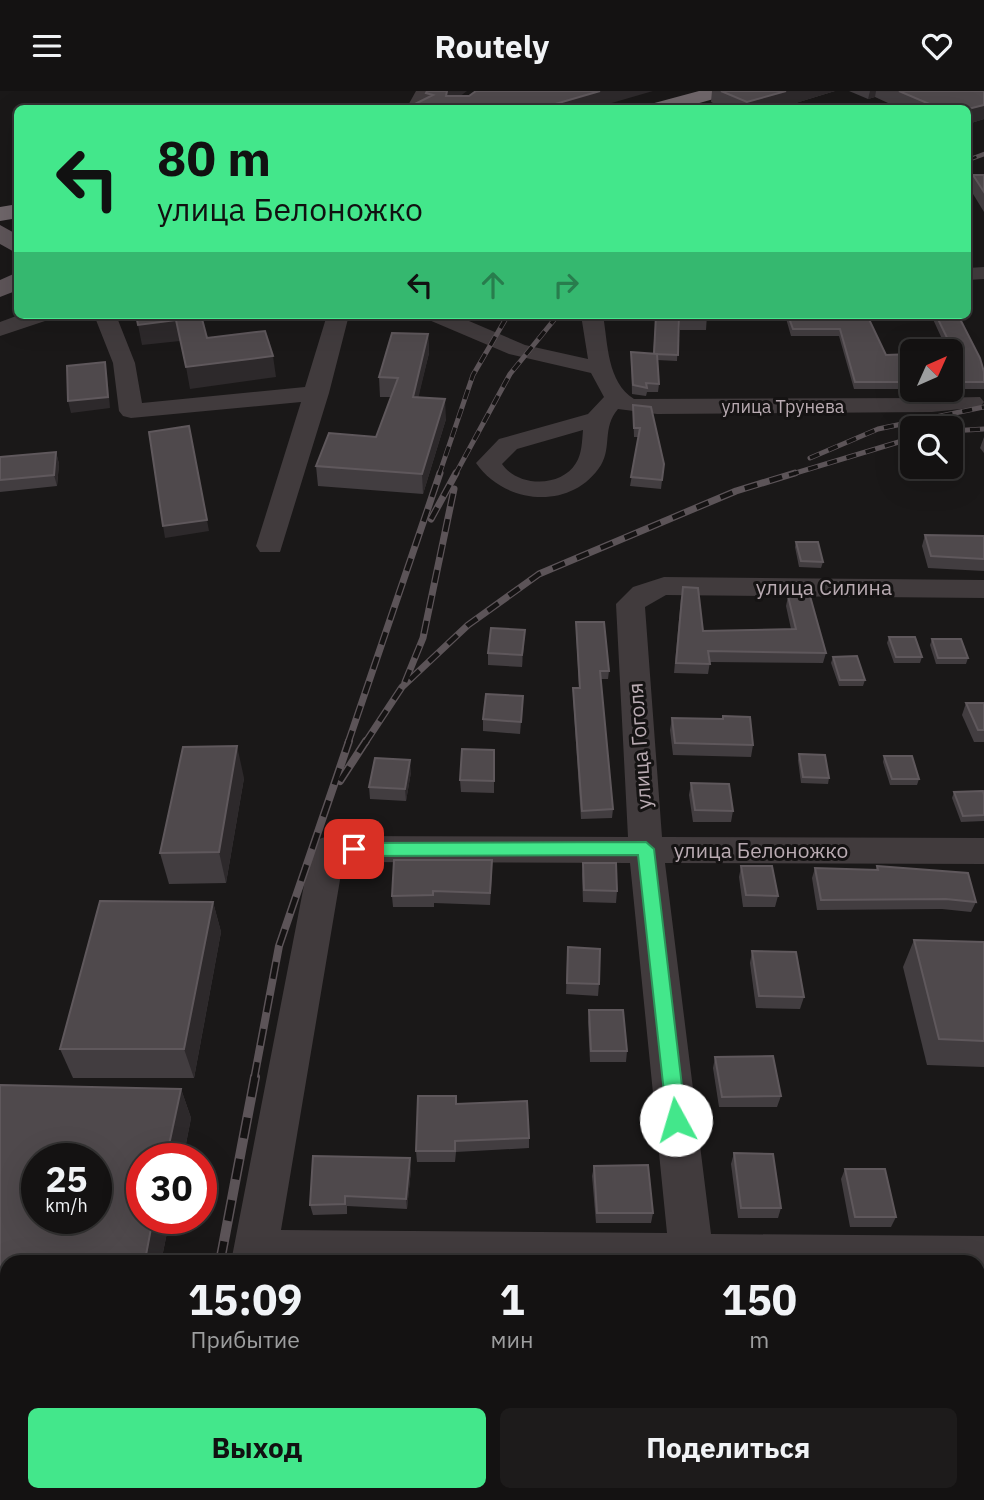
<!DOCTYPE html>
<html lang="ru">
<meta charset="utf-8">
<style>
:root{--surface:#141212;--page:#1d1b1b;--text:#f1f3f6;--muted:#9d9e9f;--line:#333232;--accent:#43e78b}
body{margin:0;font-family:"IBM Plex Sans",sans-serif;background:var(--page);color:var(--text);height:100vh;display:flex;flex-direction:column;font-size:26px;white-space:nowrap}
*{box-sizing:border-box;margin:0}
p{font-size:23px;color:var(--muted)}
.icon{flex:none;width:38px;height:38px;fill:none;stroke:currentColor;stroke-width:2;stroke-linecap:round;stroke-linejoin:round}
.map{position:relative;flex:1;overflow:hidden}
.sheet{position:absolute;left:0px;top:1164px;width:985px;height:247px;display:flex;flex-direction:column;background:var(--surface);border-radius:21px 21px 0 0;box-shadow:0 7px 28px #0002,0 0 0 2px var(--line)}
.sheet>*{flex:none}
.top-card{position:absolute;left:14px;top:14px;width:957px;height:214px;border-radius:10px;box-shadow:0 7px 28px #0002,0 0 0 2px var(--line);background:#43e78b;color:#111;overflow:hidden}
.needle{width:46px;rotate:45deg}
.fabs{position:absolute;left:900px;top:248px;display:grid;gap:14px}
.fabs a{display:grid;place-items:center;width:63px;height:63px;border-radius:10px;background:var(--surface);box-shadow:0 7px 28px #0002,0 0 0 2px var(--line);font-size:35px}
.speed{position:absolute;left:21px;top:1052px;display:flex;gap:14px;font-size:35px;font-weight:700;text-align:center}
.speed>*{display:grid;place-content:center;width:91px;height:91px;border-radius:50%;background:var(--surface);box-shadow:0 7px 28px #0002,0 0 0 2px var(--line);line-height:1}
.speed small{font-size:18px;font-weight:400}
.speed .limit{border:10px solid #d22;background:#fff;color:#111}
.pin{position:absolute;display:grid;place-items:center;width:60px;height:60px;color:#fff;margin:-30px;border-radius:14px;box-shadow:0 4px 10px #0006}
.me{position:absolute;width:77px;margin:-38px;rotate:354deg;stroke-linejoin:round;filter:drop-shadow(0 0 5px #0008)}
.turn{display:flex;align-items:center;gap:24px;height:147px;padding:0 28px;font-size:32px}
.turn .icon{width:91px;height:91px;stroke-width:2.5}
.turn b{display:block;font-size:49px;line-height:60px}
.lanes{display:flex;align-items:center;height:66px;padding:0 28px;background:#0003;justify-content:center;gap:35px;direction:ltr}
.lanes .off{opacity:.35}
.eta{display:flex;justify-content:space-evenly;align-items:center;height:119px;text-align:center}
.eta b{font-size:42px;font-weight:800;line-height:49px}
.button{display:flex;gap:14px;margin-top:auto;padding:14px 28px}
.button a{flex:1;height:80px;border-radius:10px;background:var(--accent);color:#111;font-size:28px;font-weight:800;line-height:80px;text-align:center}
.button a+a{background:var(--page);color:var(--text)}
header{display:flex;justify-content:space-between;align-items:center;height:91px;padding:0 28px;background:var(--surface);font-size:32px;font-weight:800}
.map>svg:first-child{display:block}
</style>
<header><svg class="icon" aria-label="menu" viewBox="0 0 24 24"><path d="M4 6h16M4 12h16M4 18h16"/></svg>Routely<svg class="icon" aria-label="heart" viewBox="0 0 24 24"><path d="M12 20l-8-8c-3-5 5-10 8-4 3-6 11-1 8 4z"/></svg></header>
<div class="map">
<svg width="984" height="1409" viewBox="0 0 984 1409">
<rect width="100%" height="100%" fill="#1a1818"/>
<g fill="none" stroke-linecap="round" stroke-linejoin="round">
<g fill="#413b3d" fill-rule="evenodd">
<polygon points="416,0 432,0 423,18 406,18"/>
<polygon points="984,176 984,188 968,189 968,177"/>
<polygon points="19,224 51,224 48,229 0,245 0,231"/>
<polygon points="94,224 116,224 135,272 142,312 305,296 327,224 349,224 329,302 280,461 260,461 256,455 301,311 131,327 123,325 119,320 113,272"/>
<path d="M426 224H455L525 254 588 268 581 224H603C608 253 607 291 634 308L932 307 980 306 984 311 980 316 932 321 657 323 618 318C602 337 612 355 601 374 572 420 505 414 476 372L499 348 588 323 604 306 591 282 509 263 429 229ZM583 339C582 350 582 363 576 372 561 397 518 396 502 373L517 358Z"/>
<path d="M664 486 984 489V507L666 504 645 516 662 746 984 747V773L665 772 711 1143 984 1145V1189H978V1171H231L311 758 316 749 328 745 628 746 616 513 633 496ZM343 771 630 772 667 1142 281 1139Z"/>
<polygon points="192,1404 242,1404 241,1409 191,1409"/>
<polygon points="696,1404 746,1404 747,1409 697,1409"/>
</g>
<g fill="#5e5559" fill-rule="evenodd">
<polygon points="0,134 18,144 18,163 0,153"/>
<polygon points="18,181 18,199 0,206 0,189"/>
</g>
<g fill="#6f666a" fill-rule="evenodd">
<polygon points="699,0 730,0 728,4 678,18 645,18 647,14"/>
<polygon points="18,113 18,127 0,130 0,116"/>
</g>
<g stroke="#5c5458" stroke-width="4.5">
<polyline id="rail-far4" points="968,69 984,63"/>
</g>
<g stroke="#5c5458" stroke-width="5">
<g id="rail-far3">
<polyline points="950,340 984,338"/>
<polyline points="810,367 878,338 984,316"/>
<polyline points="439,384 473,284 508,224"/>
<polyline points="455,384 510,283 558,224"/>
<polyline points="789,384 912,347"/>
</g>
</g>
<g stroke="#5c5458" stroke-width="7">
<g id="rail-far2">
<polyline points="431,428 456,382"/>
<polyline points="405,591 423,547 454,398"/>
<polyline points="348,652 440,382"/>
<polyline points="365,652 402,596 468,534 539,483 736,400 795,382"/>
</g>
</g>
<g stroke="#5c5458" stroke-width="8">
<g id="rail-far1">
<polyline points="340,690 366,650"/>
<polyline points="254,988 279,855 349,650"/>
</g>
</g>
<g stroke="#5c5458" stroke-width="10">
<g id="rail">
<polyline points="220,1171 255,986"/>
<polyline points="174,1409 175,1404"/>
</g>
</g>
<use href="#rail-far4" stroke="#151313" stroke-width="2.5" stroke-dasharray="9" stroke-linecap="butt"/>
<use href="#rail-far3" stroke="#151313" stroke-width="3.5" stroke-dasharray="10" stroke-linecap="butt"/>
<use href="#rail-far2" stroke="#151313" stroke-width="4.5" stroke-dasharray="13" stroke-linecap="butt"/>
<use href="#rail-far1" stroke="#151313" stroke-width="5" stroke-dasharray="17" stroke-linecap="butt"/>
<use href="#rail" stroke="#151313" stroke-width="7" stroke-dasharray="21" stroke-linecap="butt"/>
</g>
<g fill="#423d40">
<polygon points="712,0 835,0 776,18 725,18 711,11"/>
<polygon points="849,0 984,0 984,28 968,33 968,18 901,18 875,6 868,8"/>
<polygon points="973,84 984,84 984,121 970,98"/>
<polygon points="656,224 707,224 706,239 680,239 679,225 677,270 657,269 659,293 658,301 647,301 646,305 632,303 631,261 653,263"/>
<polygon points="785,224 867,224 886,264 912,263 912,298 854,298 839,245 791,245"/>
<polygon points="931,224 958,224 984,281 984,298 950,298 950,261 948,261"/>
<polygon points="428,243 429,262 418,306 446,328 423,403 318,395 316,375 376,346 391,306 380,306 379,286"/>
<polygon points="633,314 664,373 661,398 630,395 639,346 634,346"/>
<polygon points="984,346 984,362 980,357"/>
<polygon points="56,361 59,373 57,395 0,401 0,366"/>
<polygon points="925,444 984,445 984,480 928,477 922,455"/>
<polygon points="796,451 823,471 821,477 799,476 795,456"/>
<polygon points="788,505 826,562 823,572 710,571 708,583 674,582 681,507 703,540 791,538 786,515"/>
<polygon points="576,531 609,580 608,588 601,588 613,718 612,727 581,728 573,606 573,597 579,597 576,540"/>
<polygon points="525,539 522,576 488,574 488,562"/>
<polygon points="889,546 922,566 920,572 894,572 887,552"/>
<polygon points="932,548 968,567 966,573 936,573 930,554"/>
<polygon points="833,566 865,589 863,595 839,595 831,572"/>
<polygon points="523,605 520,643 483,640 483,628"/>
<polygon points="966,612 984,612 984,651 974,651 962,624"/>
<polygon points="723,625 753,654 751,666 673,664 670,639 672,627 723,628"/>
<polygon points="494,659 494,702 461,701 460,689"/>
<polygon points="799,663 829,687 828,693 801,692 798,669"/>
<polygon points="884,665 919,688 917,694 890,694 883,671"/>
<polygon points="411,681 406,710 370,708 369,696"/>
<polygon points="244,687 226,792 169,793 160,762"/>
<polygon points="691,692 733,720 731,731 693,731 689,704"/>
<polygon points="954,701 984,704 984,730 961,731 952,707"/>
<polygon points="583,772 617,800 616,812 583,811 582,784"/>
<polygon points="741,775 778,805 775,816 743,816 739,786"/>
<polygon points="877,775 976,811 971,821 942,818 817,819 812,787 815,777 876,779"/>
<polygon points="492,781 490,814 434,812 434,816 393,816 392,805"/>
<polygon points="213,811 221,841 194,987 73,987 60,958"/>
<polygon points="914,849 984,851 984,976 927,974 903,876"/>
<polygon points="752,860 804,906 800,918 756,917 750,872"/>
<polygon points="567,868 599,893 598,905 566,903"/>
<polygon points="589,919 627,960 626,971 590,971 588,931"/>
<polygon points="715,966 781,1005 777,1016 719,1016 713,977"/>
<polygon points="0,994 181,998 191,1027 183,1068 142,1068 142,1127 170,1127 161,1171 7,1171 7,1305 0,1305"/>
<polygon points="456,1013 529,1047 529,1057 456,1061 455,1071 417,1071 416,1060"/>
<polygon points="734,1062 781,1117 778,1127 738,1127 731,1073"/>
<polygon points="594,1075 653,1122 651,1132 596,1132 592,1085"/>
<polygon points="411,1078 407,1118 347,1115 347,1123 313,1124 310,1114"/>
<polygon points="845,1078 896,1126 891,1136 850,1136 841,1088"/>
</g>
<g fill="#2d292b">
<polygon points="447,0 467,0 446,16 446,1"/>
<polygon points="600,0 653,0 591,18 538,18"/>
<polygon points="786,0 835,0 776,18 746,18 747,11"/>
<polygon points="870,0 876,0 875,6 868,8"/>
<polygon points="984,14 984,28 968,33 968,18"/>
<polygon points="176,229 180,250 142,254 138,234"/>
<polygon points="428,243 429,262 414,325 413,306"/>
<polygon points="273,265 276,286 190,298 186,276"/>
<polygon points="105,271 107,282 110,317 71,322 68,310"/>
<polygon points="445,308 446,328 423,403 422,383"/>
<polygon points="189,335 209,440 165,447 163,435"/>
<polygon points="56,361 59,373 57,395 54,384"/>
<polygon points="525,539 524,551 522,576 522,564"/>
<polygon points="237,655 244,687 226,792 219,761"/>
<polygon points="410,669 411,681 406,710 405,698"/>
<polygon points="213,811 221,841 194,987 184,958"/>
<polygon points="181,998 191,1027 183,1068 166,1068"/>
<polygon points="410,1067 411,1078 407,1118 406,1108"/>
<polygon points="153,1127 170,1127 161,1171 149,1171 146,1164"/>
</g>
<g fill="#4f494c" stroke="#5f585c" stroke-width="2" fill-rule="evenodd">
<polygon points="427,0 447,0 446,5 469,5 476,0 600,0 538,18 405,18 433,4 426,2"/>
<polygon points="721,0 786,0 747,11"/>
<polygon points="899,0 984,0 984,14 968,18 941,18"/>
<polygon points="973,84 984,84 984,101"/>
<polygon points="136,224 201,224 207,247 265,240 273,265 186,276 176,229 138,234"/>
<polygon points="656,224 679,224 678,264 654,263"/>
<rect x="681" y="224" width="26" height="4"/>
<polygon points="788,224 867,224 886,264 912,263 912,291 855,291 840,238 793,238"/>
<polygon points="936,224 958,224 980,267 984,281 984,291 950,291 950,262 954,261"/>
<polygon points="392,242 428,243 413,306 445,308 422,383 316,375 329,342 376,346 398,287 379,286"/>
<polygon points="631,261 657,263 659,293 646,292 647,297 633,294"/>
<polygon points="105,271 108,306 68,310 67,275"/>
<polygon points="633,314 651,316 664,373 662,389 631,386 640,337 634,337"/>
<polygon points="189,335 207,429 163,435 149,341"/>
<polygon points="56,361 54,384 0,389 0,366"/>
<polygon points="925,444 984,445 984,468 931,465"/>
<polygon points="796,451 818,451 823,471 801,470"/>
<polygon points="683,496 698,497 703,540 796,538 788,505 810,505 826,562 708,560 710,573 676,572"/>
<polygon points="576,531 604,531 609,580 600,580 613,718 582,720 573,597 580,597"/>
<polygon points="491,537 525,539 522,564 488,562"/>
<polygon points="889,546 915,546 922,566 896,566"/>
<polygon points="932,548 961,548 968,567 938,567"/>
<polygon points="857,565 865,589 840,589 833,566"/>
<polygon points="486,603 523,605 521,631 483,628"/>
<polygon points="966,612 984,612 984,639 978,639"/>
<polygon points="723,625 750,626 753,654 675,652 672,627 723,628"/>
<polygon points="237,655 219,761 160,762 183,656"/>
<polygon points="462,658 494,659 494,690 460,689"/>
<polygon points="799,663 825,664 829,687 803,686"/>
<polygon points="884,665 912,665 919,688 892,688"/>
<polygon points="375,667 410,669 405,698 369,696"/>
<polygon points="691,692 729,693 733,720 695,719"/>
<polygon points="983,700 984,704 984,724 963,725 954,701"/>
<polygon points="394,769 492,769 490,802 433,800 433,804 392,805"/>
<polygon points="583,772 616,772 617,800 584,799"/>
<polygon points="741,775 772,775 778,805 746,804"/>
<polygon points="877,775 968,782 976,811 946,808 821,809 815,777 878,779"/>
<polygon points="100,810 213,811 184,958 60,958"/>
<polygon points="914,849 984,851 984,950 939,948"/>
<polygon points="568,856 600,858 599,893 567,892"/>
<polygon points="752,860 796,861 804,906 759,905"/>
<polygon points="589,919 623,919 627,960 591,960"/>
<polygon points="773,965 781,1005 722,1006 715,966"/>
<path d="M0 994 181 998 166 1068H142V1127H153L146 1164H151L150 1171H7V1283H0ZM37 1068H96V1127H37Z"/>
<polygon points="418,1005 456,1005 456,1013 527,1010 529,1047 455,1050 455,1060 416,1060"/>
<polygon points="734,1062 773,1063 781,1117 741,1117"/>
<polygon points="313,1065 410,1067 406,1108 345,1105 345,1113 310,1114"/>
<polygon points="648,1074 653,1122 597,1122 594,1075"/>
<polygon points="845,1078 885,1078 896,1126 855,1126"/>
<rect x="393" y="1404" width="136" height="5"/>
<polygon points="605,1407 660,1409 605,1409"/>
</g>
<polygon fill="#43e78b" stroke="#2c965a" stroke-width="2" points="646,751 654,758 686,1029 683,1035 676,1038 669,1035 667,1029 638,764 354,765 346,758 354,752"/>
<g text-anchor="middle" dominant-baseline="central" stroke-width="6" stroke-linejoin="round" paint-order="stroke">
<g font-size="18" fill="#b9abb2" stroke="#151313">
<text x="783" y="315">улица Трунева</text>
</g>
<g font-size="21" fill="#b9abb2" stroke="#151313">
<text x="824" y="496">улица Силина</text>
<text transform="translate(639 655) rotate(-94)">улица Гоголя</text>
<text x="761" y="759">улица Белоножко</text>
</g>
</g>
</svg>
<div class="fabs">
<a><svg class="needle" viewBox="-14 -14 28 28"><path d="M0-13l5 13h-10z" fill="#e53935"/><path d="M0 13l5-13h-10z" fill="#9d9e9f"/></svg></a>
<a><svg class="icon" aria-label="search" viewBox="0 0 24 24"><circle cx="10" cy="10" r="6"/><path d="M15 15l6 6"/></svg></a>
</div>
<div class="speed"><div>25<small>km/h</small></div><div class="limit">30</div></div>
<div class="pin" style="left:354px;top:758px;background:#d93025"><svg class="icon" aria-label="arrive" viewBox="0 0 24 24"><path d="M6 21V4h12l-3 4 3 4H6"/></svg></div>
<svg class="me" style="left:676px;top:1029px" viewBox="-20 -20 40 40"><circle r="19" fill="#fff"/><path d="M0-13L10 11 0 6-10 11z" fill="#43e78b"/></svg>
<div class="top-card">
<div class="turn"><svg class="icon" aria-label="left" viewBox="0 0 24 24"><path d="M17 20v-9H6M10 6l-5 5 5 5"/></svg><div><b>80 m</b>улица Белоножко</div></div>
<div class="lanes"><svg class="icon" aria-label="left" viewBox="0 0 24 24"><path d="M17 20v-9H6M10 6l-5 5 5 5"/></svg><svg class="icon off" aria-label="ahead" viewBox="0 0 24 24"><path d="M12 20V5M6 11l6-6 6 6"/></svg><svg class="icon off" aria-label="right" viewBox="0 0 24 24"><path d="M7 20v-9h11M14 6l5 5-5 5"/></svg></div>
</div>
<section class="sheet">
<div class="eta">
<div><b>15:09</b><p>Прибытие</p></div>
<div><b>1</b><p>мин</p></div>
<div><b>150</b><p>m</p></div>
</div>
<div class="button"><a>Выход</a><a>Поделиться</a></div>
</section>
</div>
